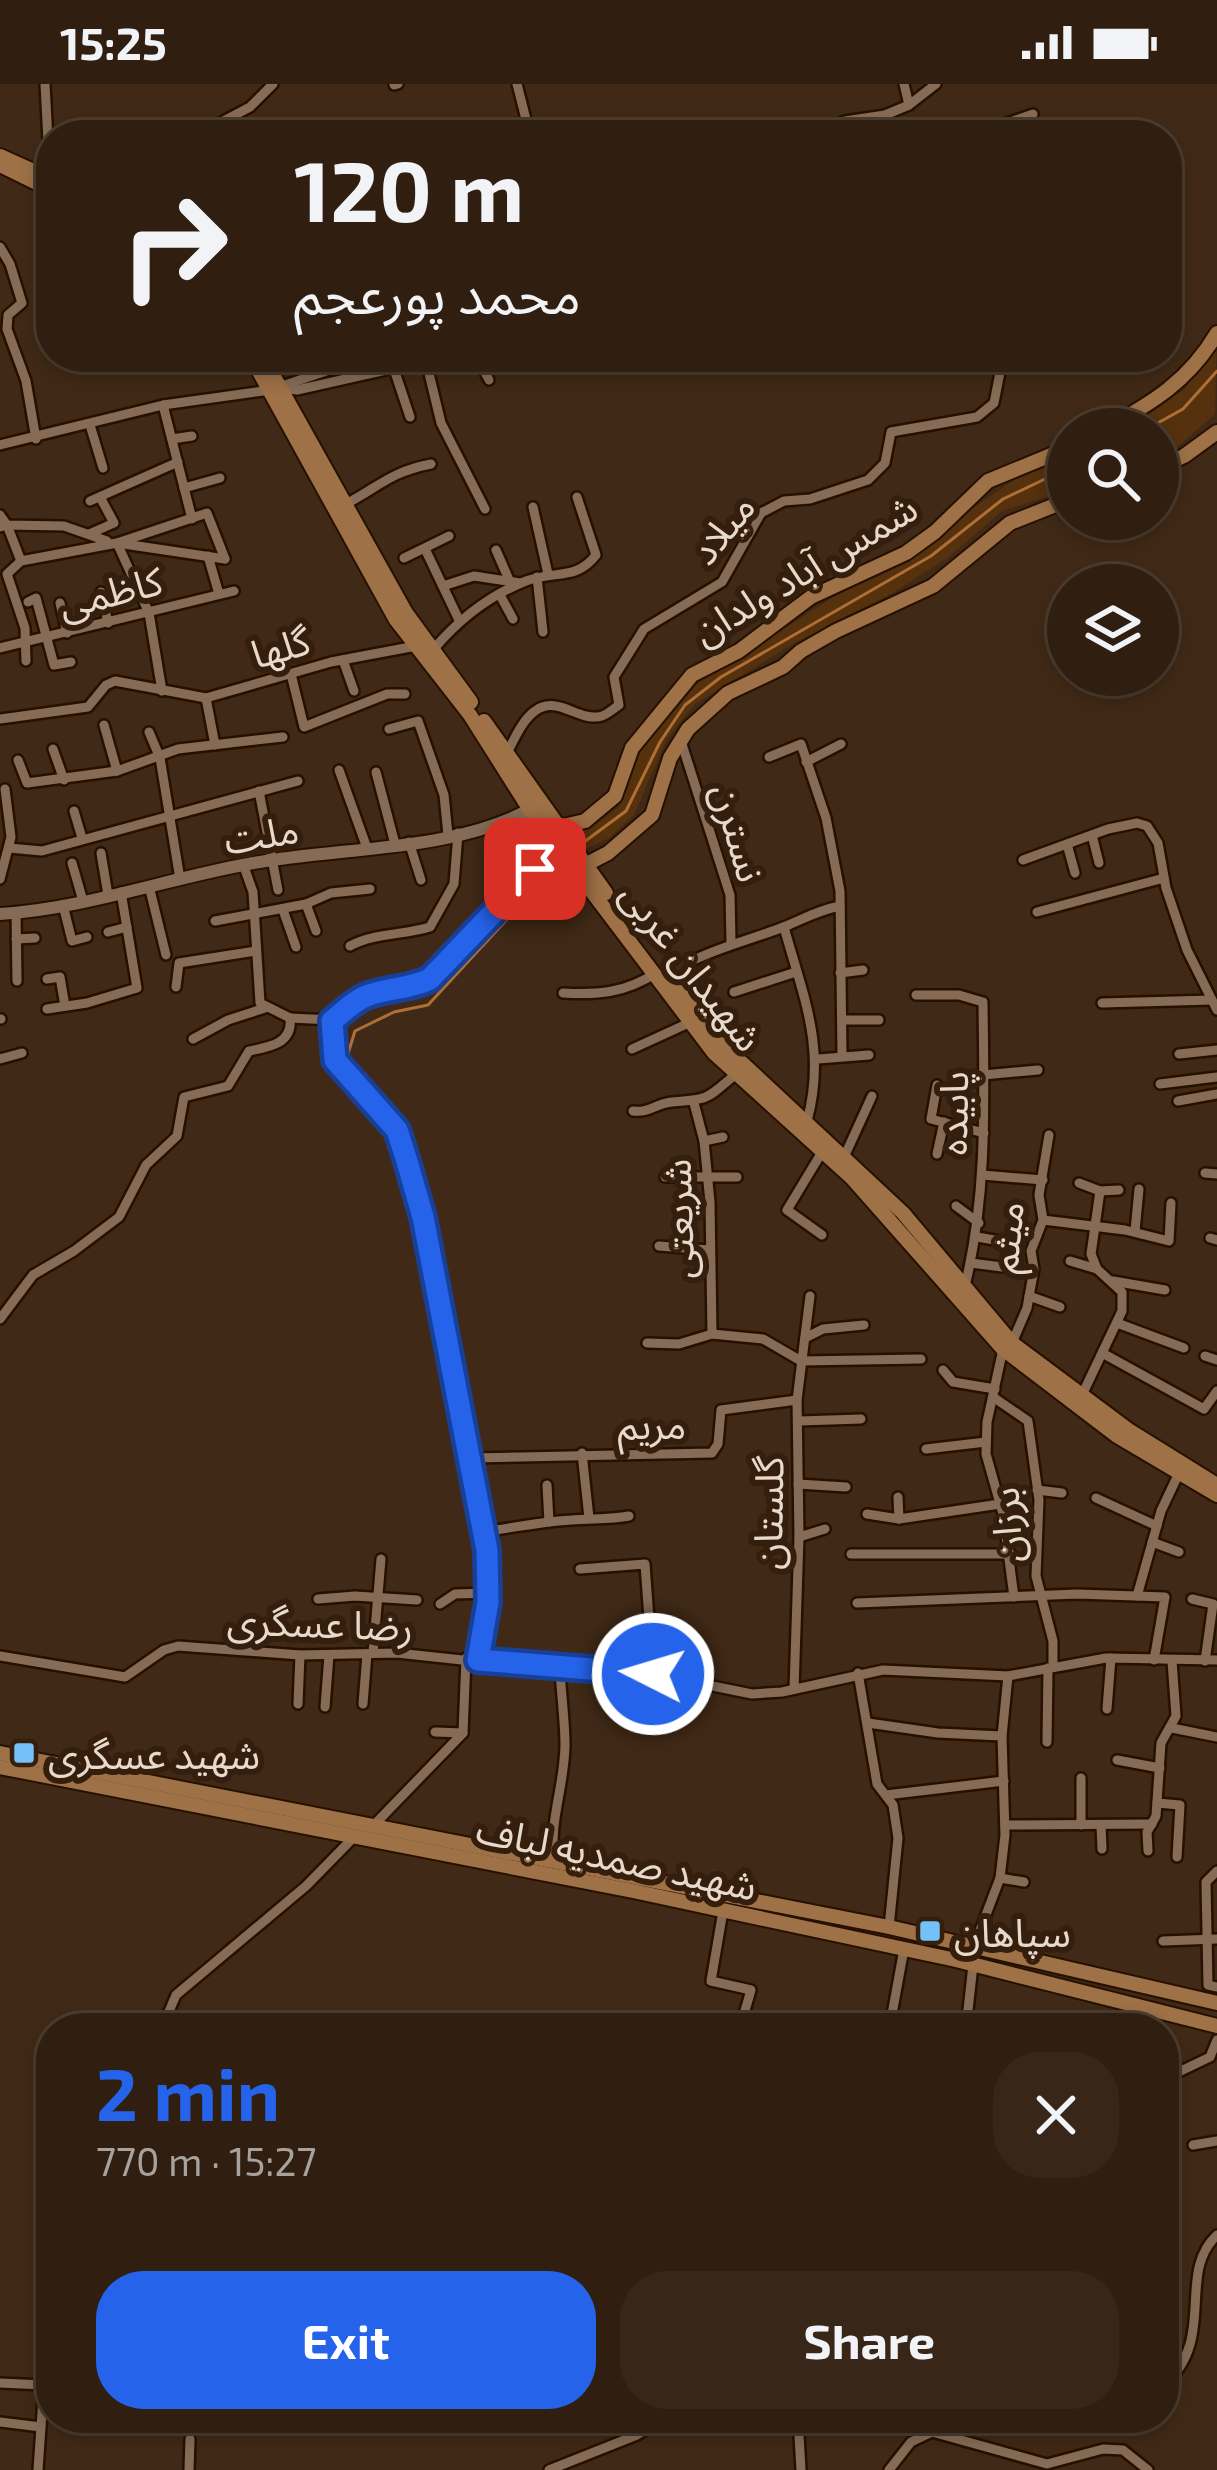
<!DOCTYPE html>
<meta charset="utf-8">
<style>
:root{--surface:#301f10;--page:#382719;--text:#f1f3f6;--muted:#a8a29f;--line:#4b3d30;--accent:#2563eb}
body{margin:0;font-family:"Exo 2","Noto Sans Arabic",sans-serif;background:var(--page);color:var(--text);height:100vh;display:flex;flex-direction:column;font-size:45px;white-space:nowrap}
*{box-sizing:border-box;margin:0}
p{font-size:39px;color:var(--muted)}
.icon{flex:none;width:66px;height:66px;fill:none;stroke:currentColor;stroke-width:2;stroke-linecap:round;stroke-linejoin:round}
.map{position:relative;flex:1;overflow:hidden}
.side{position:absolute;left:36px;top:1929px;width:1143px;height:420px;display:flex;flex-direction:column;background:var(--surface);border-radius:48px;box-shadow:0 6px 18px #0003,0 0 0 3px var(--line)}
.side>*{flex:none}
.banner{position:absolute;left:36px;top:36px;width:1146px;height:252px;border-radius:48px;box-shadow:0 6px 18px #0003,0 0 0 3px var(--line);background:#301f10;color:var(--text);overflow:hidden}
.buttons{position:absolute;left:1047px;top:324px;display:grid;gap:24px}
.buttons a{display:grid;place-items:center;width:132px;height:132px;border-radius:50%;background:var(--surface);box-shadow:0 6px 18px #0003,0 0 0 3px var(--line);font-size:60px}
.pin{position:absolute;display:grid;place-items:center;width:102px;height:102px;color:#fff;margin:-51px;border-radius:24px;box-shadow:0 6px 18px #0006}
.me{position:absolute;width:132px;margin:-66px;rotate:275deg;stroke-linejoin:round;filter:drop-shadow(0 0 9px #0008)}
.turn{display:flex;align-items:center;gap:42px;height:252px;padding:0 60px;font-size:54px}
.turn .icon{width:156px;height:156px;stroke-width:2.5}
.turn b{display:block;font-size:84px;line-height:102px}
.round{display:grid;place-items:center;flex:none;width:126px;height:126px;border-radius:48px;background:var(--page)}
.headline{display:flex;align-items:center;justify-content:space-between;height:204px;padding:0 60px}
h1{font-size:72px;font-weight:700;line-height:90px;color:var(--accent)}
.primary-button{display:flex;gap:24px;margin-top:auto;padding:24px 60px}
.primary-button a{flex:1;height:138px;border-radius:48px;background:var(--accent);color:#fff;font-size:48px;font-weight:700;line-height:138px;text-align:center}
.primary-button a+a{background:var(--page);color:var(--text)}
.status{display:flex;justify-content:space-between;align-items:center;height:84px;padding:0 60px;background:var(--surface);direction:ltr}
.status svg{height:33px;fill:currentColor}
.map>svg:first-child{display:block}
</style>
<div class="status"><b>15:25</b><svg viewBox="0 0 49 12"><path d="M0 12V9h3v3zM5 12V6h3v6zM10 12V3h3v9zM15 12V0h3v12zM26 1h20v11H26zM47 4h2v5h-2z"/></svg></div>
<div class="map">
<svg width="1217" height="2386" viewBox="0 0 1217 2386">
<rect width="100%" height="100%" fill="#402916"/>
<g fill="#55310d">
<polygon points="1217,255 1215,330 1174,366 1158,372 1158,345 1120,345 1185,305"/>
<polygon points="1068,371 1068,406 1002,427 949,473 891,510 793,560 695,620 667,655 634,731 609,754 586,765 570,750 592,743 619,723 639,667 696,601 838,510 927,462 958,434 1017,394"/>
</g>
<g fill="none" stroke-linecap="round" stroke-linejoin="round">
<g stroke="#b06f34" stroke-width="3">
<polyline points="1147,345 1183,325 1217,287"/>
<polyline points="580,761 626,727 660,658 685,621 721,593 931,472 1003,415 1068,384"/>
<polyline points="347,973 355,947 394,928 428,921 559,779"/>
</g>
<g stroke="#261101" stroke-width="14">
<g id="minor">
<polyline points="45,0 50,95"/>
<polyline points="517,0 530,51"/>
<polyline points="904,0 909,21"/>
<polyline points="394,1 398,0"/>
<polyline points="197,51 250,23 273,0"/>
<polyline points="814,51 845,37 885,31 909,21 936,0"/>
<polyline points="973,51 1033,30"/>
<polyline points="0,163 10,180 22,219 8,231 7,245 26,297 36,355"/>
<polyline points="477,273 489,296"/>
<polyline points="1011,273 1033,273"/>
<polyline points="394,285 410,333"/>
<polyline points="283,304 297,306 426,277 441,339 485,425"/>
<polyline points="163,321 192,435"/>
<polyline points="90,341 103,384"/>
<polyline points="172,355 192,352"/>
<polyline points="0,361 163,321 270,306 368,273"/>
<polyline points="184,404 220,394"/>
<polyline points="90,417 178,378"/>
<path d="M346 420C381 401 391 388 431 380"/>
<polyline points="533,423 548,490"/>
<polyline points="0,431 7,441 64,442 107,457"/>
<polyline points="0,443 7,441 21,477"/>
<polyline points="89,450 114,439 100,413"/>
<polyline points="117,459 149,529 162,607"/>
<polyline points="124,460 225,475"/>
<polyline points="496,466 510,498"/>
<polyline points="426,467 459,536"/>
<polyline points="208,472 219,510"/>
<polyline points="404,474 449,452"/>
<polyline points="537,493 543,548"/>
<polyline points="443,502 474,492 520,499"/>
<polyline points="101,508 108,539"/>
<polyline points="500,511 513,535"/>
<polyline points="28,518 36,514 54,581 71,578"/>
<polyline points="60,519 67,549"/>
<polyline points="0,564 234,507"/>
<path d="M433 566C459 535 488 512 526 497 555 486 576 497 596 471L577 413"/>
<polyline points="343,576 354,607"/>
<polyline points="26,577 25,544 7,490 21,477 117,459 207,429 225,475"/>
<polyline points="291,590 304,643 387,610 405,610"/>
<polyline points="206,614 215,661"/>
<polyline points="0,635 88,623 106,601 115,597 206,614 331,578 416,562"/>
<polyline points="104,641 117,687"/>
<polyline points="389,645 418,637 444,711 448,751"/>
<polyline points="149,648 160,674 180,795"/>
<polyline points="681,657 730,811 731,858"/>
<polyline points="53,665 64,696"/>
<path d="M507 669C514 656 522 636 535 627 558 610 579 639 602 632 608 630 613 625 619 621L614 593 644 545 722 498 761 429 784 417 810 415 868 396 885 379 891 348 977 333 994 319 1003 273"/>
<polyline points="769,673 801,660 826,734 840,807 842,972"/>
<polyline points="18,676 27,699 117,687 178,665 283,653"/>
<polyline points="806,678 841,660"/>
<polyline points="339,686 367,764"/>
<polyline points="376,688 395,760"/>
<polyline points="259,707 278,806"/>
<polyline points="74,727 82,754"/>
<polyline points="1092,751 1099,779"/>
<polyline points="409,758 421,796"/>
<polyline points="1067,760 1075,789"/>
<polyline points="9,764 42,767 298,697"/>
<polyline points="101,769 108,811"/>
<polyline points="1023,776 1108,745 1137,739 1147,742 1158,759 1166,804 1187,866 1217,926"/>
<polyline points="72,779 83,817"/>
<polyline points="0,795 11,753 5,705"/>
<polyline points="149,802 166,871"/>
<polyline points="306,820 331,809 370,805"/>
<polyline points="63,821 72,857 87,853"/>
<polyline points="283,826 296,863"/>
<polyline points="16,828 17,897"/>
<polyline points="1037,828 1164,794"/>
<polyline points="215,837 306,820 316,847"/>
<path d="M784 843C803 912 827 965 807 1037"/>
<polyline points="108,848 127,843"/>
<polyline points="16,855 35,854"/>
<path d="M350 862C374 849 404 851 430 843L454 800 458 749"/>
<path d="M696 875C726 861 756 854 786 842 805 834 819 826 840 822"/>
<polyline points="840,889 863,886"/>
<polyline points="47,895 60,893 65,922"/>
<polyline points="176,903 179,879 256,867"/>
<polyline points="734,908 796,888"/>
<path d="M563 909C598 911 625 909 656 889"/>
<path d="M916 911H959L983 918C984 1015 988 1111 964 1206"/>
<polyline points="1102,919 1212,916"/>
<polyline points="47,925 87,919 137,904 121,808"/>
<polyline points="290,934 332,936"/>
<polyline points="0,935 1,935"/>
<polyline points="844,936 879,936"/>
<polyline points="193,955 228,936 265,924"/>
<polyline points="632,965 691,938"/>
<polyline points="1179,970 1217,966"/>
<polyline points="0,975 22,969"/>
<polyline points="818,975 869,971"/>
<polyline points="983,991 1038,986"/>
<polyline points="1160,1000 1217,993"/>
<polyline points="937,1001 931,1035 984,1049"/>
<polyline points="1178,1017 1217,1010"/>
<polyline points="694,1019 704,1057 710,1118 712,1250"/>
<path d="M633 1027C650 1029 657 1019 672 1018 711 1015 706 1015 736 990"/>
<polyline points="704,1057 723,1053"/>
<polyline points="822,1068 787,1126 822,1151"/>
<polyline points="937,1070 944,1038"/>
<polyline points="845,1071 872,1012"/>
<polyline points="1205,1089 1217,1090"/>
<polyline points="982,1091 1043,1096"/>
<polyline points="665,1093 737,1093"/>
<polyline points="1079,1099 1100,1107 1119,1106"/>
<polyline points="956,1122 979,1139"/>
<polyline points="1043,1136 1125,1146 1169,1157 1171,1119"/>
<polyline points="1135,1147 1139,1105"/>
<polyline points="977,1153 1006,1158"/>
<polyline points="1210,1154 1217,1156"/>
<polyline points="659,1162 709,1166"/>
<polyline points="1070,1177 1097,1185"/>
<polyline points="971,1179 1002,1183"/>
<polyline points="1113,1197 1165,1206"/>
<polyline points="1029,1212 1060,1223"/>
<path d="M0 1235 33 1191 74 1167 119 1133 146 1081 177 1052 184 1013 228 1002 249 967C269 963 293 960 290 934L260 919 253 808 243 780"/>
<polyline points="1117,1239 1184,1264"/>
<polyline points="805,1254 823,1245 864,1241"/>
<polyline points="647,1259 679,1260 712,1250 763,1255 801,1277 921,1275"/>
<polyline points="1012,1259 1027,1224 1034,1185 1031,1167 1043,1136 1039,1111 1049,1051"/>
<polyline points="1003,1265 987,1338 986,1370 1003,1430 1014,1513"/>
<polyline points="1104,1270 1204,1325 1217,1307"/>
<polyline points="1205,1272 1217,1276"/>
<polyline points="943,1286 953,1298 995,1305"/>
<polyline points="1082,1311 1122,1227 1122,1208 1097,1185 1091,1170 1100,1107"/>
<polyline points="993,1313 1028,1337 1039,1416 1036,1492 1053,1557 1053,1583"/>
<polyline points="799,1337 861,1335"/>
<polyline points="926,1365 986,1358"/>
<polyline points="582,1369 589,1434"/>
<polyline points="470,1374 712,1369 718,1360 721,1326 797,1316"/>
<polyline points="798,1400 846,1403"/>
<polyline points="547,1401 549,1438"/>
<polyline points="1037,1406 1062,1409"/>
<polyline points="898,1413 899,1435"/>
<polyline points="1096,1414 1157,1442"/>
<polyline points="867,1430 899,1435 1000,1420"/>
<path d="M484 1448C513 1443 542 1438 571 1436 591 1434 608 1436 629 1432"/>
<polyline points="799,1453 825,1445"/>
<polyline points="1152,1458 1179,1468"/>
<polyline points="851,1470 1011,1470"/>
<polyline points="580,1485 645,1480 653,1590"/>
<polyline points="1137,1512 1161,1427 1179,1389"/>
<polyline points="318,1515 355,1512 417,1516"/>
<polyline points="1192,1515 1213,1520 1205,1577"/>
<polyline points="857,1519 1077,1510 1165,1513 1154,1576"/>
<polyline points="440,1520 455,1510 488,1509"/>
<polyline points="373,1569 381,1475"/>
<polyline points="0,1572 125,1593 164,1566 178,1562 300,1571 397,1569 518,1582 638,1587 752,1610 782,1608 883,1586 1008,1592 1106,1574 1217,1576"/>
<polyline points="478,1576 488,1518 487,1466 423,1133 406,1074 396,1046 335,976 332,936 361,914 388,905 410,905 430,895 483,837 560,764"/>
<polyline points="858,1589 877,1700 893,1721 898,1754 889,1843"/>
<polyline points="794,1605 799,1453 797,1316 810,1212"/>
<polyline points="298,1620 300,1571"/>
<polyline points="363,1620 367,1570"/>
<polyline points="325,1623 329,1571"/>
<polyline points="1107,1625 1111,1574"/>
<polyline points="868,1639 938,1649 1002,1652"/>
<polyline points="1172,1644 1217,1653"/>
<polyline points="435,1648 463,1649"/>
<polyline points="1047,1658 1048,1584"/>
<polyline points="1117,1676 1160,1684"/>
<polyline points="1081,1694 1081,1741"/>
<polyline points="886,1711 1004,1697"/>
<polyline points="1157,1719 1180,1721 1177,1773"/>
<polyline points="1005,1741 1152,1740"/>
<polyline points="1101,1741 1102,1765"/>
<polyline points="373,1742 463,1649 466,1574"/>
<polyline points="1148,1767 1147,1748 1156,1732 1161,1659 1176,1632 1172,1577"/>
<path d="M554 1778C549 1736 564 1704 565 1662 565 1636 561 1610 560 1584"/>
<polyline points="1217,1787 1206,1798 1208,1901 1217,1903"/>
<polyline points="1000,1794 1024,1798"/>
<polyline points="723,1827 711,1897 751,1906 740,1944"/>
<polyline points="1163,1857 1217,1855"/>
<polyline points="974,1862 1000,1794 1005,1751 1002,1652 1008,1592"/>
<polyline points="162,1944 176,1911 306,1802 354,1753"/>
<polyline points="902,1944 890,1941 904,1865"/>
<polyline points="966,1944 973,1881"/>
<polyline points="1164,1995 1210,1973 1217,1956"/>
<polyline points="1193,2061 1217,2057"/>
<polyline points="0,2299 44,2301"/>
<path d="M1165 2300C1217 2254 1176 2189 1217 2151"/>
<polyline points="798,2334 801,2386"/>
<polyline points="0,2338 41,2343"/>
<polyline points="38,2386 49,2228"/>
<polyline points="189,2386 190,2355"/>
<polyline points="549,2386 637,2351 664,2334"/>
<polyline points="889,2386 911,2358 932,2348 1047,2380 1103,2365 1123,2366 1148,2386"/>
</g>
</g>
<g stroke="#261101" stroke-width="16">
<path id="tertiary" d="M0 830C82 825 163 796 243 781 336 762 455 770 538 721"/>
</g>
<g stroke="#261101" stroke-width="18">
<g id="secondary">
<polyline points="0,72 51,95"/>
<polyline points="0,81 51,106"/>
<polyline points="251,273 396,536 470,631 530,726 714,969 852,1094 1003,1265 1117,1352 1217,1411"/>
<polyline points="263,273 406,529 471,618"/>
<path d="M1104 345C1151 320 1189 297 1217 249"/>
<polyline points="1158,384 1184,372 1217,348"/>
<polyline points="484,637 606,809"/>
<polyline points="559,743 585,737 615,712 632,664 692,591 739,567 811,513 906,469 935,448 988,397 1068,364"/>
<polyline points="581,783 608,769 652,731 670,674 688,645 728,609 783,583 801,567 836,547 933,502 1010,439 1068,416"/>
<polyline points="674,899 726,964 903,1129 1012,1259 1130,1347 1217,1401"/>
<polyline points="0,1669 889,1843 1217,1919"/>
<polyline points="0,1683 633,1807 956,1876 1217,1942"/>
</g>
</g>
<use href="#minor" stroke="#866c56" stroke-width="9"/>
<use href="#tertiary" stroke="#866c56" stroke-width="12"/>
<use href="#secondary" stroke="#9e7147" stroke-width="14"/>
</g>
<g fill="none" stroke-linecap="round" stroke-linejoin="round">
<g stroke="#184099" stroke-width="30">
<path id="route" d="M535 785 430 895C408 906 387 903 364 913 353 918 342 929 332 937L335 976 397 1046 406 1074 423 1133 487 1466 488 1518 478 1576 653 1590"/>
</g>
<use href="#route" stroke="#2563eb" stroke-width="21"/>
</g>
<g fill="#73c1f6" stroke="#351f0c" stroke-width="4.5">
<rect x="12" y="1657" width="24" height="24" rx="6"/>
<rect x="918" y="1835" width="24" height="24" rx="6"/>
</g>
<g text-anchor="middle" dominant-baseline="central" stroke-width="12" stroke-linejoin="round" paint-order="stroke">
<g font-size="39" fill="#e8d9cd" stroke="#351f0c">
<text transform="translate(721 444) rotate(-51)">میلاد</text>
<text transform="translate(804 484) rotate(-31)">شمس آباد ولدان</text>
<text transform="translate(110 507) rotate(-14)">کاظمی</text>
<text transform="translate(280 562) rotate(-16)">گلها</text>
<text transform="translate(740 748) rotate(74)">نسترن</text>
<text transform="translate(261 749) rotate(-9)">ملت</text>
<text transform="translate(693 881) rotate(52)">شهیدان غربی</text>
<text transform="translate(952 1029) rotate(-89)">پابیده</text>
<text transform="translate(677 1135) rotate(-92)">شریعتی</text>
<text transform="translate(1005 1153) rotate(-84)">میثم</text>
<text x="652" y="1339">مریم</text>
<text transform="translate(767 1429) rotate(-89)">گلستان</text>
<text transform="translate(1005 1441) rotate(-93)">برزان</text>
<text transform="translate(320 1538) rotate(2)">رضا عسگری</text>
<text transform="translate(617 1772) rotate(12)">شهید صمدیه لباف</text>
</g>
<g font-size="39" fill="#e8d9cd" stroke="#351f0c" text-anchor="start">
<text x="48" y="1669">شهید عسگری</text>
<text x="954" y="1847">سپاهان</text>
</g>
</g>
</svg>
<div class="buttons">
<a><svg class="icon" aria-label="search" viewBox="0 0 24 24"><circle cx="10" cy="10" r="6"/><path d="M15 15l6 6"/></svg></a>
<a><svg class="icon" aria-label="layers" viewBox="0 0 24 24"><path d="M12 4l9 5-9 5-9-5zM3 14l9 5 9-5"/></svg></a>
</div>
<div class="pin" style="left:535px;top:785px;background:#d93025"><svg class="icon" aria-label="arrive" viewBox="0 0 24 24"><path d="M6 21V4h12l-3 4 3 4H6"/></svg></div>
<svg class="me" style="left:653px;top:1590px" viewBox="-20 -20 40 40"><circle r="17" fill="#2563eb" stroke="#fff" stroke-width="3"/><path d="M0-11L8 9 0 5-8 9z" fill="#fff"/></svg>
<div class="banner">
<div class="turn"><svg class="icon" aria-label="right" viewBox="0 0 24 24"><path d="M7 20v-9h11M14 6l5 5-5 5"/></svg><div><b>120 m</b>محمد پورعجم</div></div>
</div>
<section class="side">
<div class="headline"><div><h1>2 min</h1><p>770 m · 15:27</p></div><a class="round"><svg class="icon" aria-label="close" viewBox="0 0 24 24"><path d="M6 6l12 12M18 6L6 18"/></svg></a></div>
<div class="primary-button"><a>Exit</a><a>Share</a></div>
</section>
</div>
